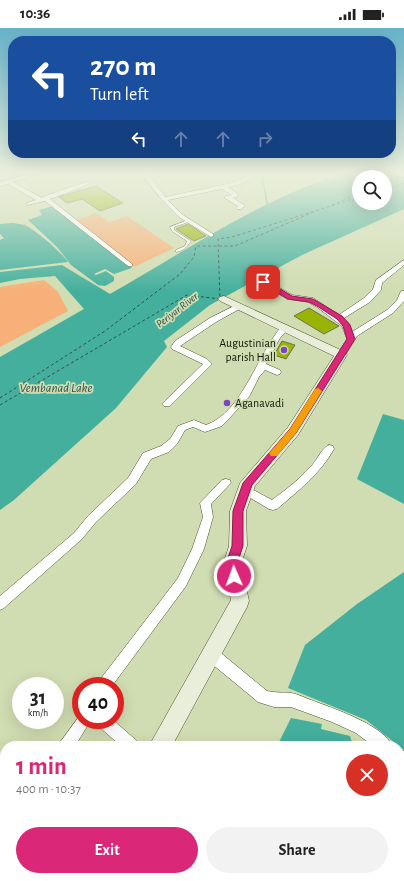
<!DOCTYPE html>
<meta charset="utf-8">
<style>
:root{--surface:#fff;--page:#f2f2f2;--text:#222;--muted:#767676;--accent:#db2777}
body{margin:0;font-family:"Alegreya Sans",sans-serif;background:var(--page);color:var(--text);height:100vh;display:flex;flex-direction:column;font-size:15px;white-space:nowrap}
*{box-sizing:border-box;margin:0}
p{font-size:13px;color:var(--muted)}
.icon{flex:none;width:22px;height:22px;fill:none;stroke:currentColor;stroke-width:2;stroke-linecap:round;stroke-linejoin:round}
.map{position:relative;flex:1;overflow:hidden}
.sheet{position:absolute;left:0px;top:713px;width:404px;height:140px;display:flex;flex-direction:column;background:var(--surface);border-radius:16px 16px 0 0;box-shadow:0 4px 16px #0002}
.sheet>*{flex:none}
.banner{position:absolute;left:8px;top:8px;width:388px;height:122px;border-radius:16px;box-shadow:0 4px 16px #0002;background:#1a4fa0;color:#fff;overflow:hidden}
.tools{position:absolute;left:352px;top:142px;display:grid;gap:8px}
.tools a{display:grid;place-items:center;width:40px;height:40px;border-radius:50%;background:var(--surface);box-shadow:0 4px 16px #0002;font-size:20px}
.speed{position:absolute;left:12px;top:649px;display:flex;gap:8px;font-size:20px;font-weight:700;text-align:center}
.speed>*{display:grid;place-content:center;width:52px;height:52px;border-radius:50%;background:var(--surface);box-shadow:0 4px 16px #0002;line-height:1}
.speed small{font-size:10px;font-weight:400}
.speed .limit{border:6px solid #d22;background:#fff;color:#111}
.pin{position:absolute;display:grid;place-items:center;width:34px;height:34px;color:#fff;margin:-17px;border-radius:8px;box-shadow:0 2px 6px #0006}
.me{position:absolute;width:44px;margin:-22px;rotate:358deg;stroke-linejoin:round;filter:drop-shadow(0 0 3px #0008)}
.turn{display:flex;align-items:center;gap:14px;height:84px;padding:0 16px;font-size:18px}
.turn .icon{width:52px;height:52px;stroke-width:2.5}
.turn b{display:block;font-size:28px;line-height:34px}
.lanes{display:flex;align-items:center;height:38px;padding:0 16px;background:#0003;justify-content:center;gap:20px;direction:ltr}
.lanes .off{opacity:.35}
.round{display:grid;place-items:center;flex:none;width:42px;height:42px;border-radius:21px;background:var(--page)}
.overview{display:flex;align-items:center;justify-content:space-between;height:68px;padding:0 16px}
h1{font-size:24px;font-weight:700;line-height:30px;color:var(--accent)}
.button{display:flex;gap:8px;margin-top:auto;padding:8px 16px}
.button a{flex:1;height:46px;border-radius:24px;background:var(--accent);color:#fff;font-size:16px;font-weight:700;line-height:46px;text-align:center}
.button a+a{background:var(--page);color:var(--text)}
.status{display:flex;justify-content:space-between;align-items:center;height:28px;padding:0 20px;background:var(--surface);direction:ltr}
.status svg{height:11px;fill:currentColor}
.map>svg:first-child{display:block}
</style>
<div class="status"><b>10:36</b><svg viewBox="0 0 49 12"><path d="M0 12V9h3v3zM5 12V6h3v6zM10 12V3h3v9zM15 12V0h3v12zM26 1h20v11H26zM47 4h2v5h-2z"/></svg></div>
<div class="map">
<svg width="404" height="853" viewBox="0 0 404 853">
<rect width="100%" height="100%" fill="#d0dcb1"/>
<g fill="#f7b077">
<polygon points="95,185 110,194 127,188 174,220 134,239 75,193"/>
<polygon points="44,252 58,264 68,283 0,319 0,259"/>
</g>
<g fill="#44af9c" fill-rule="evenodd">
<path d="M345 145H404V181L302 227 210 277 164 313 167 319 116 380 14 472 0 482V329L84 281 55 248 20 251 0 255V244L62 237 110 266C186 223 261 170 345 145ZM359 149H385V175H359Z"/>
<polygon points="53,178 127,237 132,240 114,246 105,241 94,246 96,247 106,243 114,249 114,253 105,258 98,257 71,237 57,219 28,192 42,187 39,182"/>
<path d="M13 195C17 196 22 196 25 197 38 204 59 222 68 234L0 242V212L4 210 0 206V196Z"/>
<polygon points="383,386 404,392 404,476 357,451"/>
<polygon points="404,544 404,722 366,692 288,660 305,617 357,576"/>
<polygon points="291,690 322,696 321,701 350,708 353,718 348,718 340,713 344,718 283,718 283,716 278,716"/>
<polygon points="404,783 404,853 376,853 373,848 399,848 399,797"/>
</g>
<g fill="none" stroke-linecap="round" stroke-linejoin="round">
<polyline stroke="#44af9c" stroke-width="1.5" points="262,147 267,175 271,178"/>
<g stroke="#30504a" stroke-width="1" stroke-dasharray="3 2.5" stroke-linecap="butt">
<polyline points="385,155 404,149"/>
<polyline points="385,161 404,155"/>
<polyline points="332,177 359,165"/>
<polyline points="0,370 105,303 180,246 194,229 196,218 235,218 318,182"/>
<polyline points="0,377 187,267 220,271 218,211 232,209 359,169"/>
</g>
</g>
<g fill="#99b306" stroke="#6a744d">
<polygon points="96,158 123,175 100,183 82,171 67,175 59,169"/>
<polygon points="188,196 206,208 194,213 176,201"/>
<polygon points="309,280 339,298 324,306 294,288"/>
<polygon points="282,313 295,317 286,331 274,327"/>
</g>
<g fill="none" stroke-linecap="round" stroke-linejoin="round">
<g stroke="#4a532e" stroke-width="1">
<path id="lane" d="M188 192 191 193 174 199V202L191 213C187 219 183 223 176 224V222L185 218 187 213 172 203 170 199Z"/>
</g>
<g stroke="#4a532e" stroke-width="1">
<g id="street">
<path d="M34 145H43L13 154 42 170C46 167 84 154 88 154V156L81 160 50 171 132 236V238H128L45 173 27 177V175L36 172 8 156 0 158V154Z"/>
<path d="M141 145H147L165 169 227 156C239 153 250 145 263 145L241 156 228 159 238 166 237 169 233 170 244 177 245 178 241 181H237L236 180 238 178 225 170V168L232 167 222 161 168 172 183 187 213 206V208L211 209 179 189 162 172Z"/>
<polygon points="404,232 404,237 382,255 381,262 370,274 344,290 350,297 352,304 387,282 397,272 401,263 404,263 404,273 393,285 357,308 344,329 341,330 337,327 347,311 342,298 317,279 308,274 287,271 259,254 260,252 266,252 292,267 313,270 339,287 364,270 373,261 376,252"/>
<polygon points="236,277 239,277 243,279 216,294 180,318 207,331 212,336 170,378 164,378 162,376 164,374 203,336 172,321 171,319 175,313 210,290"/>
<path d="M282 298H285L289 300 280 310 266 336 280 342 281 344 280 346 277 347 265 342 259 349 249 369 222 398 205 404 193 399 185 402 177 416 169 424 151 431 136 456 96 494 82 511 4 580 0 582V568L74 505 88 488 128 450 143 425 161 418 170 411 178 398 194 392 206 397C243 384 257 326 282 298Z"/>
<path d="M329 417 333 418 334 421C320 446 298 463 277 481L273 482 269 481 242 465 241 462 242 459 246 458 272 472C287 461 301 450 313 436 318 430 322 420 329 417Z"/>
<polygon points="226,451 230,452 231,455 211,476 213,489 204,521 186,558 112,658 97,658 99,653 178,550 192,521 203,489 200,475 222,452"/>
<path d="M211 619 216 621 267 663C275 665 283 664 291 665 298 666 305 670 311 672 332 680 384 697 392 718H373L356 705 332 694 291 679H274L258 674 206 631 204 626 206 621Z"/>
<polygon points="81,686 81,692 91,692 75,718 59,718 61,713"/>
<polygon points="95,692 113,692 137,713 139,718 121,718 97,697"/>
<polygon points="399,721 404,723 404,739 399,737"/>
<polygon points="5,815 5,838 0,840 0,817"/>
</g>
</g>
<g stroke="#4a532e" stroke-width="1">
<g id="secondary">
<polygon points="224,268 345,324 347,327 298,407 255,458 246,483 247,518 241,536 249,573 247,579 172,718 149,718 231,572 223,536 229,518 230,483 240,455 288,399 334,328 220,273 218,271 220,269"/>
<polygon points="78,848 104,848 102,853 76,853"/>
</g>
</g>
<use href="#lane" fill="#fff" fill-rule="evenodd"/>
<use href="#street" fill="#fff" fill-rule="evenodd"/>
<use href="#secondary" fill="#e9eeda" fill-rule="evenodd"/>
</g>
<linearGradient id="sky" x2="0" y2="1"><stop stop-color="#66b2ca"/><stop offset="0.55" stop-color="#eaefdc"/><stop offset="1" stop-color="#eaefdc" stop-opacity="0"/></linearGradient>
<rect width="404" height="264" fill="url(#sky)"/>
<polygon fill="#db2777" stroke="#8e194d" points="261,252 265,252 292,268 313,271 342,288 350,297 355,311 296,405 252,457 243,483 243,518 237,536 240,548 238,552 234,553 231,552 226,536 232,518 233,483 243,455 290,401 347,311 343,298 337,291 317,278 309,274 288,271 261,255"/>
<polygon fill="#f59e0b" points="318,360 322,363 296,405 277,428 271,428 269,425 271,423 290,401 315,361"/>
<g fill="#7946bd" stroke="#d0dcb1" stroke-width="1.5">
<circle cx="284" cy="322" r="4"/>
<circle cx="227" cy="375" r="4"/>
</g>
<g text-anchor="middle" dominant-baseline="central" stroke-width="3.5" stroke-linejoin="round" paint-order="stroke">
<g font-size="11" font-style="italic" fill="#30504a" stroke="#d0dcb1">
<text transform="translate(177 282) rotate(-38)">Periyar River</text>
</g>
<g font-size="12" fill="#131707" stroke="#d0dcb1" text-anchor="end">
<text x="276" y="315">Augustinian<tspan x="276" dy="14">parish Hall</tspan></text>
<text x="235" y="375" text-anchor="start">Aganavadi</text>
</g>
<g font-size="13" font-style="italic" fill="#30504a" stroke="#d0dcb1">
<text x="56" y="360">Vembanad Lake</text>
</g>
</g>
</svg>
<div class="tools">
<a><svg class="icon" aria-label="search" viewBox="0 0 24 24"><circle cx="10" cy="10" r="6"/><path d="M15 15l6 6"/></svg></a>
</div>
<div class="speed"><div>31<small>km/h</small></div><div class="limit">40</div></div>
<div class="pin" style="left:263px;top:254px;background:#d93025"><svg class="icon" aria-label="arrive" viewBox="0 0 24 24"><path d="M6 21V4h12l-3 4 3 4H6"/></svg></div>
<svg class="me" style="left:234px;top:548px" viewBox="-20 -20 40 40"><circle r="17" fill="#db2777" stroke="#fff" stroke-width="3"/><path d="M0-11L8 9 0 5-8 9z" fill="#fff"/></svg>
<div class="banner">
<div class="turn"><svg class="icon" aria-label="left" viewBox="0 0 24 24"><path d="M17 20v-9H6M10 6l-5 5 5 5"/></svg><div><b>270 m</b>Turn left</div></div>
<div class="lanes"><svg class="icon" aria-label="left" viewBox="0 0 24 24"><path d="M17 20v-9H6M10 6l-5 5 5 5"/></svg><svg class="icon off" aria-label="ahead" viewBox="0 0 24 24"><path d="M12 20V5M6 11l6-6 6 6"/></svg><svg class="icon off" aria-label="ahead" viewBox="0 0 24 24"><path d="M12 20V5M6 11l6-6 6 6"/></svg><svg class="icon off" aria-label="right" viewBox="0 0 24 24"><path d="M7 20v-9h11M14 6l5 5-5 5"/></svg></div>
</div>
<section class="sheet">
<div class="overview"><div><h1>1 min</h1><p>400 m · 10:37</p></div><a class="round" style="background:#d93025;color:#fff"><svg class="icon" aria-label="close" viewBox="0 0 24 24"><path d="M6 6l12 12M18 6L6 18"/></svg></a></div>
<div class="button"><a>Exit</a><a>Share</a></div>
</section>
</div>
